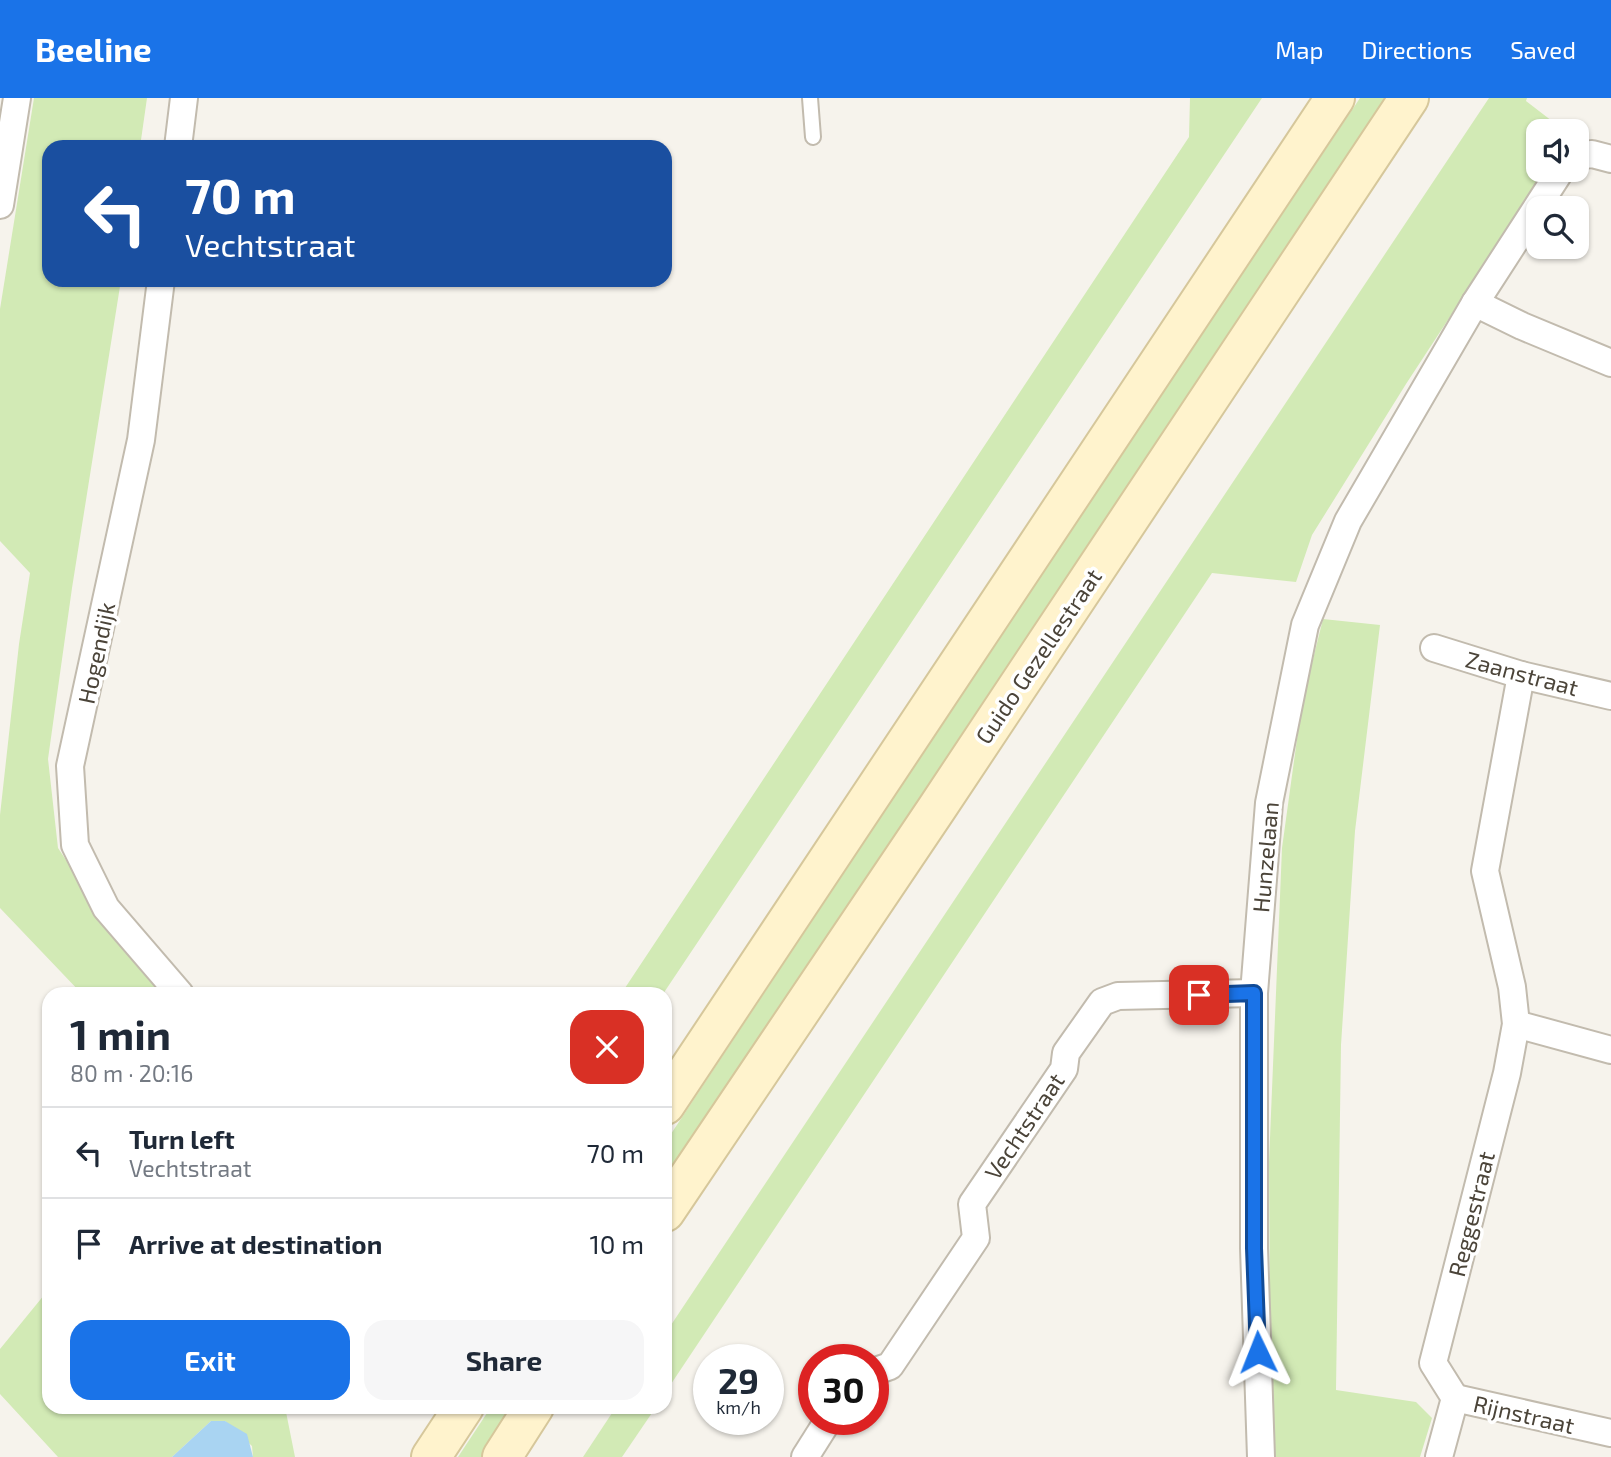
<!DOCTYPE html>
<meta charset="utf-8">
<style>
:root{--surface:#fff;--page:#f6f6f7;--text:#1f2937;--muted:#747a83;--line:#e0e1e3;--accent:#1a73e8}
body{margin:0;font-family:"Exo 2",sans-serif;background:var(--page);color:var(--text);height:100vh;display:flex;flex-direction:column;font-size:26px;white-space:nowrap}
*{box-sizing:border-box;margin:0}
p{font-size:23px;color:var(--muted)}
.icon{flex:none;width:38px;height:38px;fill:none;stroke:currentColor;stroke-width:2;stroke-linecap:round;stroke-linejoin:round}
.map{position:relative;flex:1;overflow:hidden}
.side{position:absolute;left:42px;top:889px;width:630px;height:427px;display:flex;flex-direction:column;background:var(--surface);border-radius:21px;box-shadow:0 2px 5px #0004}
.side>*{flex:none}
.top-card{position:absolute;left:42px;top:42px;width:630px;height:147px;border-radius:21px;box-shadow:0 2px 5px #0004;background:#1a4fa0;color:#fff;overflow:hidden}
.buttons{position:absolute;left:1526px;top:21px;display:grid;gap:14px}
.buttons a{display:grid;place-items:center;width:63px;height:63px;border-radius:14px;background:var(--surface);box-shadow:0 2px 5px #0004;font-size:35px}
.speed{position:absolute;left:693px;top:1246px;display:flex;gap:14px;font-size:35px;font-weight:700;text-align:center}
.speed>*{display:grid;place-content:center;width:91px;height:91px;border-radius:50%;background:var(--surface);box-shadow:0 2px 5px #0004;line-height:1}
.speed small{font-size:18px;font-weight:400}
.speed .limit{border:10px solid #d22;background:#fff;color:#111}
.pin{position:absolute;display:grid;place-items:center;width:60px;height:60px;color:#fff;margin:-30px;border-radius:14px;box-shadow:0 4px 10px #0006}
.me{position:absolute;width:77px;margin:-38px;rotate:358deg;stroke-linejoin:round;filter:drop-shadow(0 0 5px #0008)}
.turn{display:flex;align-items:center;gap:24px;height:147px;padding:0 28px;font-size:32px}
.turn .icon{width:91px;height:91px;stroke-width:2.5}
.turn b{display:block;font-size:49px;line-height:60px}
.round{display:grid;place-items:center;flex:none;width:74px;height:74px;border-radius:21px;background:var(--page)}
.head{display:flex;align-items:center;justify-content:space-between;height:119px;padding:0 28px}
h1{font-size:42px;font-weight:700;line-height:52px}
.cta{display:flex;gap:14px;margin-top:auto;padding:14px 28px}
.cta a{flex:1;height:80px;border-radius:21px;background:var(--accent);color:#fff;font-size:28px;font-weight:700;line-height:80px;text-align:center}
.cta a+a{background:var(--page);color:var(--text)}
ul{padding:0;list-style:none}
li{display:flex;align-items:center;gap:21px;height:91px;padding:0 28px;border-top:2px solid var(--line)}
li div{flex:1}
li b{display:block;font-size:26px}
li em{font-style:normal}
header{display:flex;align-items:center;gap:42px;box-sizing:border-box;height:98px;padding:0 35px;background:var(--accent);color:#fff}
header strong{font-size:33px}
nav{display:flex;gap:38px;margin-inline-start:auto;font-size:24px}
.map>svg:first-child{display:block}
</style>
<header>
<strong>Beeline</strong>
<nav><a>Map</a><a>Directions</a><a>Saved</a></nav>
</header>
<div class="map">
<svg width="1611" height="1359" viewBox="0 0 1611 1359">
<rect width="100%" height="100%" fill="#f6f3ec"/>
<g fill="#d2eab5">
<polygon points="34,0 147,0 140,49 49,49 49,182 121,182 72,490 48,661 58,750 100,813 172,896 82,896 0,810 0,717 19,546 30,475 0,443 0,211"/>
<polygon points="1190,0 1262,0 663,896 621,896 1189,39"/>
<polygon points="1360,0 1395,0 665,1090 665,1045 1052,459"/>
<polygon points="1489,0 1527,0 1526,3 1565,33 1538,33 1538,72 1546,72 1406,286 1312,437 1296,484 1212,475 665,1295 665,1236"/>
<polygon points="1323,521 1380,527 1355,733 1341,947 1336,1292 1416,1304 1432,1320 1420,1359 1271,1359 1269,1064 1282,750 1302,605"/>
<polygon points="49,1191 49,1309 285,1309 295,1359 253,1359 252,1348 225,1323 211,1323 172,1359 58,1359 0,1296 0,1251"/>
<polygon points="491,1309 519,1309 485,1359 458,1359"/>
<polygon points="616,1309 656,1309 622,1359 583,1359"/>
</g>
<polygon fill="#a9d4f2" points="211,1323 225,1323 247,1336 253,1359 172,1359"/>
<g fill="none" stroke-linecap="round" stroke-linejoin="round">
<g stroke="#c2bbae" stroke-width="18">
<polyline id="lane" points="810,0 813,39"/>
</g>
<g stroke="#c2bbae" stroke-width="30">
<g id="street">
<polyline points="178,49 184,0"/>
<polyline points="1577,58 1592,56 1611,61"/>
<polyline points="0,107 17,0"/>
<polyline points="161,182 141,342 70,668 75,747 106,810 180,896"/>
<polyline points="1475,205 1522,228 1611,265"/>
<polyline points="1434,550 1521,577 1611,598"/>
<polyline points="1516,926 1611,952"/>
<polyline points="873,1274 890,1268 976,1140 972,1106 1064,971 1066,955 1102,904 1118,898 1254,895"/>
<polyline points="1455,1300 1433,1265 1507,975 1516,926 1512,889 1485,773 1521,577"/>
<polyline points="805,1359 829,1321"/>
<polyline points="1261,1359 1254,1150 1254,895 1269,705 1305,527 1348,423 1475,205 1561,72"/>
<polyline points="1439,1359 1455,1300 1611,1335"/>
</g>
</g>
<g stroke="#d6c79b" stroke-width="42">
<g id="secondary">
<polyline points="665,1007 1335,0"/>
<polyline points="665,1114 937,710 1409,0"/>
<polyline points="431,1359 464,1309"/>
<polyline points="502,1359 534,1309"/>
</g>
</g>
<use href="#lane" stroke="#fff" stroke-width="14"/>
<use href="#street" stroke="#fff" stroke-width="26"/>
<use href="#secondary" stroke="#fff3cd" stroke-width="38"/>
</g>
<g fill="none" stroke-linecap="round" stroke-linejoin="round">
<g stroke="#114b97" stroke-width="18">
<polyline id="route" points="1199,897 1254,895 1254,1150 1258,1254"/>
</g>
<use href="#route" stroke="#1a73e8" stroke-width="12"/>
</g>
<g text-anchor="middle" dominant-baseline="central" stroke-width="7" stroke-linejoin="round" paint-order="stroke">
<g font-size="23" fill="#4b4439" stroke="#fff">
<text transform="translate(96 555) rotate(-78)">Hogendijk</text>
<text transform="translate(1038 558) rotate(-56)">Guido Gezellestraat</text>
<text transform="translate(1522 575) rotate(15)">Zaanstraat</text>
<text transform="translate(1265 759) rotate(-85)">Hunzelaan</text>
<text transform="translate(1024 1028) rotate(-56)">Vechtstraat</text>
<text transform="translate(1471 1116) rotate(-76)">Reggestraat</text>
<text transform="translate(1524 1316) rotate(13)">Rijnstraat</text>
</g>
</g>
</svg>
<div class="buttons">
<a><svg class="icon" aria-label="sound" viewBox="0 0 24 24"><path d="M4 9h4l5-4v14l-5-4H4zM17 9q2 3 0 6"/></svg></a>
<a><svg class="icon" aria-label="search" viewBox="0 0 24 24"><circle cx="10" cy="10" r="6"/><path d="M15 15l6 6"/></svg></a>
</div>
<div class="speed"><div>29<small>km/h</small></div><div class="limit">30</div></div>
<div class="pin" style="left:1199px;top:897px;background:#d93025"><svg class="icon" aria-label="arrive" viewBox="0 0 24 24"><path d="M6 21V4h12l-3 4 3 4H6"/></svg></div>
<svg class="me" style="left:1258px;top:1254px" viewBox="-20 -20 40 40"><path d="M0-17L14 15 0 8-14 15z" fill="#1a73e8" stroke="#fff" stroke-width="4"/></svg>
<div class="top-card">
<div class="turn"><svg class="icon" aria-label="left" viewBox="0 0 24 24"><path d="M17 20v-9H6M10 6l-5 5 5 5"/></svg><div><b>70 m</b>Vechtstraat</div></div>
</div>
<section class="side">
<div class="head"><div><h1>1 min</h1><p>80 m · 20:16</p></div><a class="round" style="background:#d93025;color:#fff"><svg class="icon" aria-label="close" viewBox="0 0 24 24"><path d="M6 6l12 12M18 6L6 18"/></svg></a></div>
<ul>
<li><svg class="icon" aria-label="left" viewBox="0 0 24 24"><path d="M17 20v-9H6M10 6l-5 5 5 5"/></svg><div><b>Turn left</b><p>Vechtstraat</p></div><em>70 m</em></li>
<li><svg class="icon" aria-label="arrive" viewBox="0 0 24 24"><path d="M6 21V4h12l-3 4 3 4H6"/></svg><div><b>Arrive at destination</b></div><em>10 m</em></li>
</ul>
<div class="cta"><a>Exit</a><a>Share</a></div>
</section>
</div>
